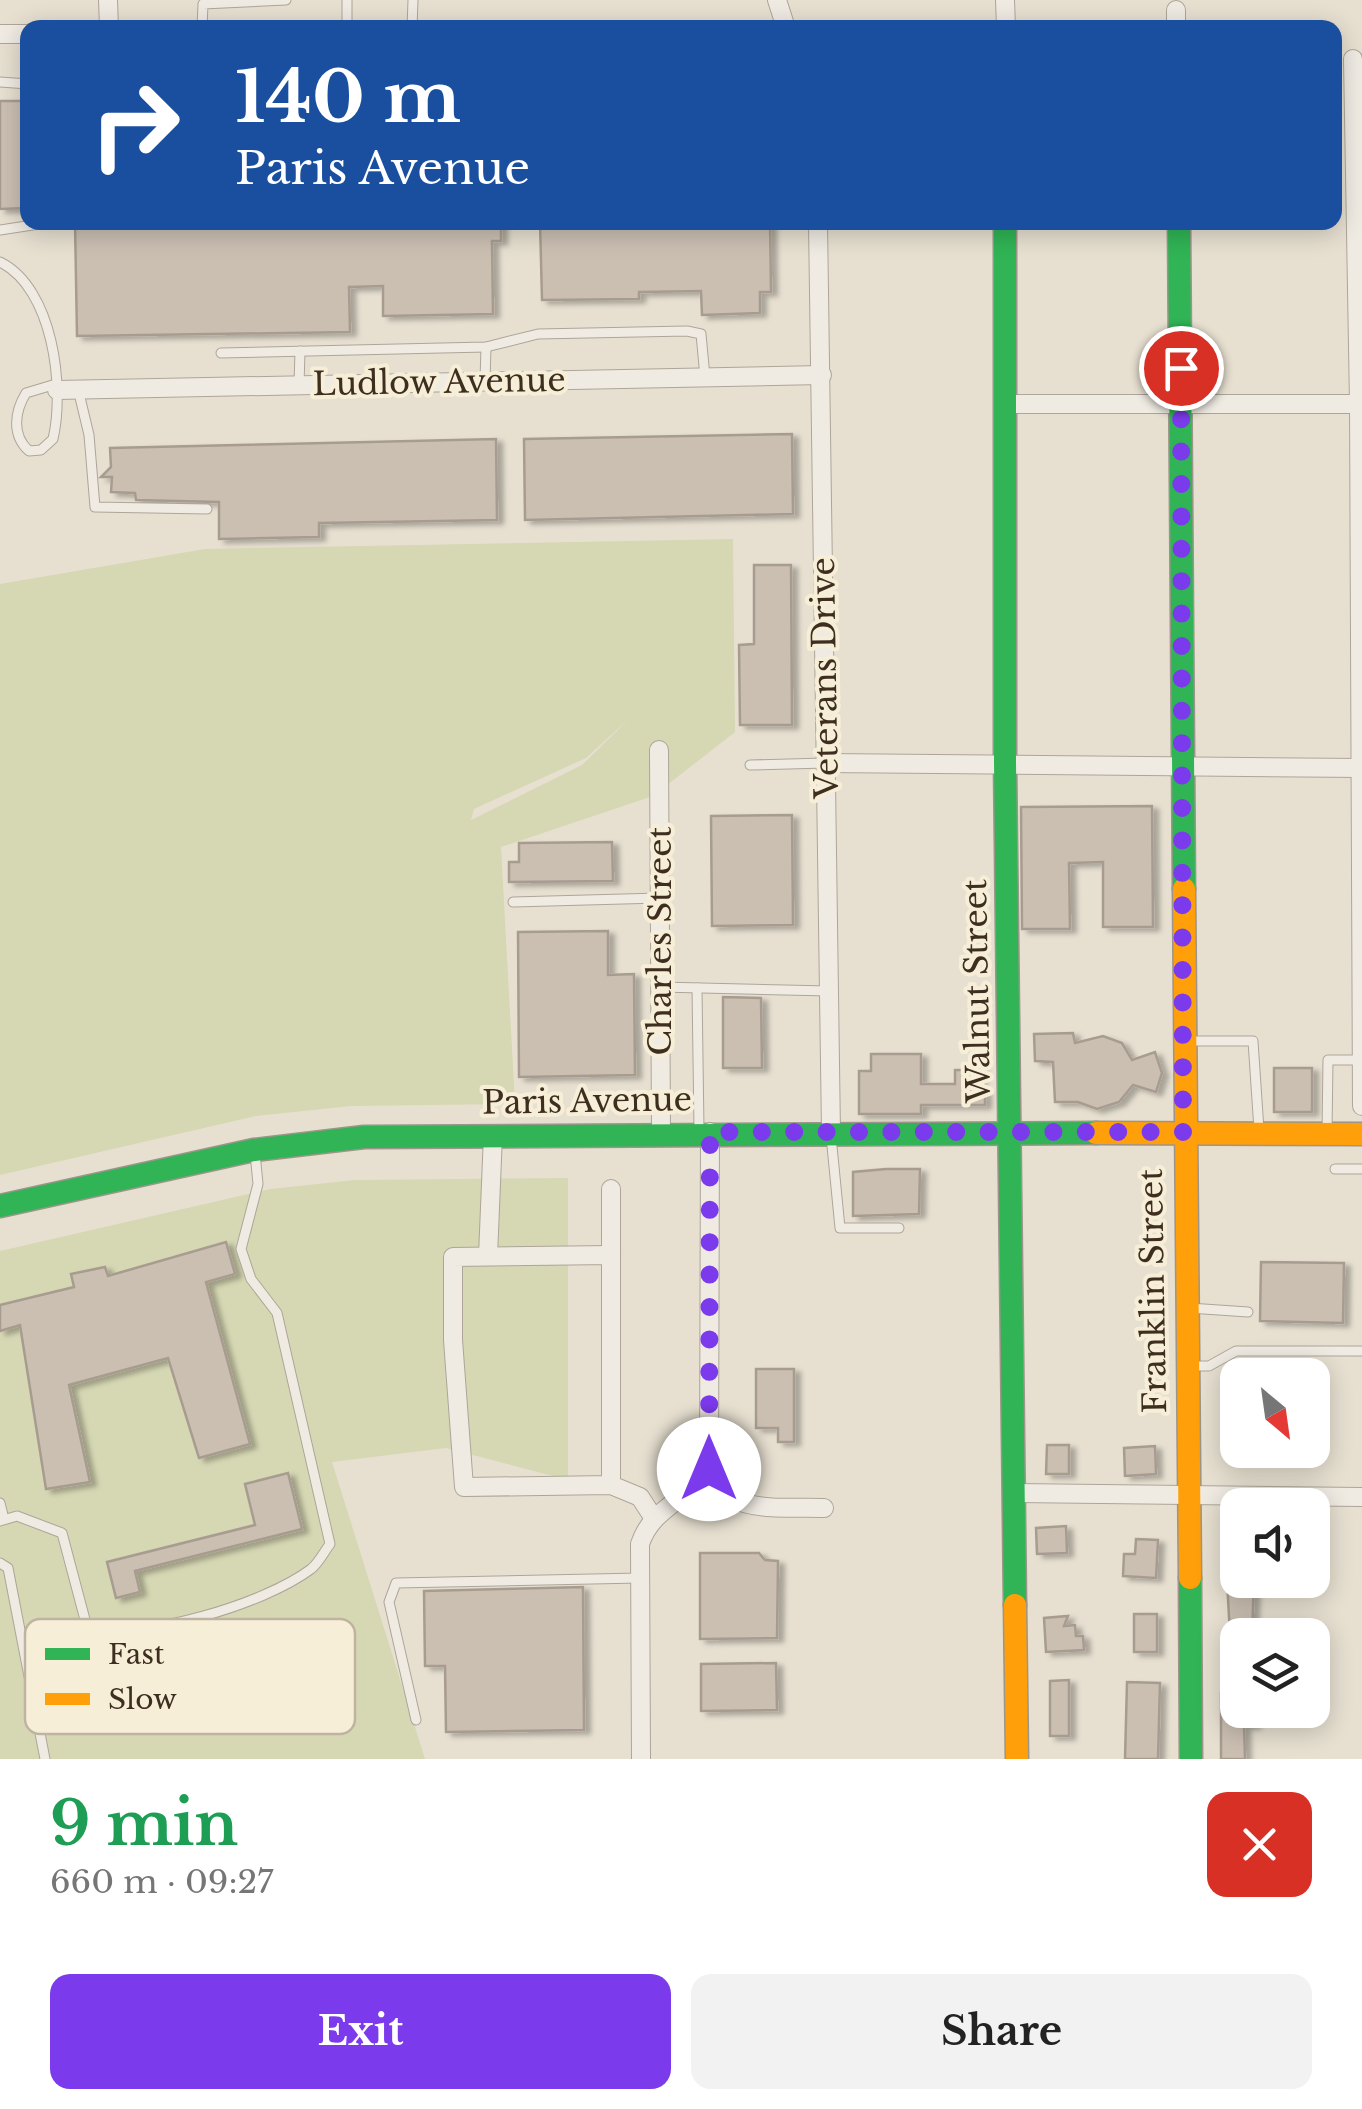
<!DOCTYPE html>
<meta charset="utf-8">
<style>
:root{--surface:#fff;--page:#f2f2f2;--text:#222;--muted:#767676;--accent:#7c3aed}
body{margin:0;font-family:"Libre Baskerville",serif;background:var(--page);color:var(--text);height:100vh;display:flex;flex-direction:column;font-size:38px;white-space:nowrap}
*{box-sizing:border-box;margin:0}
p{font-size:32px;color:var(--muted)}
.icon{flex:none;width:55px;height:55px;fill:none;stroke:currentColor;stroke-width:2;stroke-linecap:round;stroke-linejoin:round}
.map{position:relative;height:1759px;overflow:hidden}
.side{display:flex;flex-direction:column;background:var(--surface);flex:1}
.side>*{flex:none}
.banner{position:absolute;left:20px;top:20px;width:1322px;height:210px;border-radius:20px;box-shadow:0 5px 25px #0003;background:#1a4fa0;color:#fff;overflow:hidden}
.needle{width:65px;rotate:151deg}
.controls{position:absolute;left:1220px;top:1358px;display:grid;gap:20px}
.controls a{display:grid;place-items:center;width:110px;height:110px;border-radius:20px;background:var(--surface);box-shadow:0 5px 25px #0003;font-size:50px}
.pin{position:absolute;display:grid;place-items:center;width:85px;height:85px;color:#fff;margin:-42px;border:5px solid #fff;border-radius:50%;box-shadow:0 2px 10px #0007}
.me{position:absolute;width:110px;margin:-55px;rotate:0deg;stroke-linejoin:round;filter:drop-shadow(0 0 8px #0008)}
.turn{display:flex;align-items:center;gap:35px;height:210px;padding:0 50px;font-size:45px}
.turn .icon{width:130px;height:130px;stroke-width:2.5}
.turn b{display:block;font-size:70px;line-height:85px}
.round{display:grid;place-items:center;flex:none;width:105px;height:105px;border-radius:20px;background:var(--page)}
.headline{display:flex;align-items:center;justify-content:space-between;height:170px;padding:0 50px}
h1{font-size:60px;font-weight:700;line-height:75px;color:#1e9e55}
.primary-button{display:flex;gap:20px;margin-top:auto;padding:20px 50px}
.primary-button a{flex:1;height:115px;border-radius:20px;background:var(--accent);color:#fff;font-size:40px;font-weight:700;line-height:115px;text-align:center}
.primary-button a+a{background:var(--page);color:var(--text)}
.map>svg:first-child{display:block}
</style>
<div class="map">
<svg width="1362" height="1759" viewBox="0 0 1362 1759">
<defs>
<filter id="shadow"><feDropShadow dx="6" dy="3.5" stdDeviation="2.5" flood-color="#0004"/></filter>
</defs>
<rect width="100%" height="100%" fill="#e7e0d1"/>
<g fill="#d6d7b3" fill-rule="evenodd">
<path d="M733 539 735 732 653 796 501 847 515 1104 351 1106 256 1116 0 1175V584L205 549ZM631 717 582 765 471 820 474 809 586 758Z"/>
<polygon points="568,1178 568,1480 446,1448 332,1462 425,1759 0,1759 0,1251 270,1189 355,1180"/>
</g>
<g fill="#cbbfb2" stroke="#a89c90" stroke-width="2.5" filter="url(#shadow)">
<polygon points="0,101 28,101 28,208 0,209"/>
<polygon points="75,222 501,222 501,241 492,241 493,314 383,316 383,286 349,287 350,332 77,336"/>
<polygon points="540,222 770,222 771,292 760,292 760,313 702,315 701,291 639,292 639,299 542,300"/>
<polygon points="792,434 793,514 525,520 524,439"/>
<polygon points="496,439 497,520 319,523 319,537 219,539 219,502 136,500 135,493 111,492 112,477 101,477 111,467 110,448"/>
<polygon points="754,565 791,565 792,725 740,725 739,645 754,644"/>
<polygon points="1152,806 1153,927 1103,927 1103,862 1069,863 1070,929 1022,929 1021,807"/>
<polygon points="792,815 793,925 712,926 711,816"/>
<polygon points="612,842 613,881 509,882 509,862 519,862 519,843"/>
<polygon points="608,931 608,975 634,974 635,1075 519,1077 518,932"/>
<polygon points="723,997 761,998 762,1068 723,1068"/>
<polygon points="1073,1033 1075,1043 1103,1036 1122,1043 1132,1060 1155,1052 1162,1073 1156,1092 1133,1085 1119,1102 1097,1109 1078,1102 1055,1102 1053,1062 1035,1061 1034,1034"/>
<polygon points="871,1054 921,1054 921,1084 955,1084 955,1070 964,1070 964,1063 980,1063 979,1090 985,1091 985,1105 921,1105 921,1114 859,1114 859,1071 871,1071"/>
<rect x="1274" y="1068" width="38" height="44"/>
<polygon points="886,1169 920,1169 919,1214 853,1216 853,1172"/>
<polygon points="226,1242 235,1274 206,1282 250,1444 199,1458 168,1358 69,1385 90,1482 46,1489 20,1325 0,1331 0,1305 74,1287 71,1274 105,1267 108,1276"/>
<polygon points="1261,1262 1344,1263 1343,1323 1260,1321"/>
<polygon points="756,1369 794,1369 794,1442 778,1442 778,1428 756,1428"/>
<polygon points="1047,1445 1069,1445 1069,1474 1046,1474"/>
<polygon points="1155,1446 1156,1474 1125,1476 1124,1448"/>
<polygon points="288,1473 302,1529 135,1571 140,1592 116,1598 107,1562 255,1525 245,1484"/>
<polygon points="1066,1526 1067,1553 1037,1554 1036,1528"/>
<polygon points="1136,1539 1158,1540 1156,1578 1123,1576 1124,1554 1135,1554"/>
<polygon points="700,1553 759,1553 765,1560 778,1561 777,1638 700,1639"/>
<polygon points="1227,1580 1254,1580 1252,1635 1230,1635"/>
<polygon points="583,1587 584,1730 446,1732 445,1666 425,1666 424,1591"/>
<rect x="1134" y="1614" width="23" height="38"/>
<polygon points="1068,1616 1064,1626 1075,1625 1076,1636 1083,1636 1084,1650 1046,1652 1044,1618"/>
<polygon points="776,1663 777,1710 701,1711 701,1664"/>
<polygon points="1069,1680 1069,1736 1050,1736 1050,1681"/>
<polygon points="1127,1682 1160,1683 1158,1759 1125,1759"/>
<polygon points="1221,1693 1238,1693 1238,1710 1254,1710 1254,1725 1244,1725 1245,1759 1221,1759"/>
</g>
<g fill="none" stroke-linecap="round" stroke-linejoin="round">
<g stroke="#ada599" stroke-width="11">
<g id="lane">
<polyline points="202,28 203,4 286,0"/>
<polyline points="347,28 347,0"/>
<polyline points="412,28 413,0"/>
<polyline points="0,82 28,84"/>
<polyline points="0,230 52,222"/>
<path d="M0 262C53 288 65 387 53 439L41 450 29 451C11 435 15 411 26 393L56 384"/>
<polyline points="221,353 486,347 538,334 687,331 701,334 705,377"/>
<polyline points="485,381 486,347"/>
<polyline points="299,385 300,351"/>
<polyline points="78,389 89,435 95,507 207,509"/>
<polyline points="750,765 825,763"/>
<polyline points="513,902 660,898"/>
<polyline points="660,987 829,991"/>
<polyline points="697,988 699,1129"/>
<polyline points="1189,1041 1253,1041 1259,1130"/>
<polyline points="1327,1133 1328,1060 1361,1060"/>
<polyline points="831,1136 840,1228 899,1228"/>
<polyline points="1335,1169 1362,1169"/>
<polyline points="1189,1308 1248,1312"/>
<polyline points="1190,1366 1209,1366 1236,1351 1362,1351"/>
<polyline points="0,1503 4,1519"/>
<path d="M0 1521 17 1516 62 1533 88 1631C146 1638 263 1605 311 1569 318 1564 324 1552 330 1544L277 1313 251 1279 241 1249 258 1184 255 1153"/>
<polyline points="0,1563 8,1568 45,1759"/>
<polyline points="416,1720 389,1602 396,1583 640,1578"/>
</g>
</g>
<g stroke="#ada599" stroke-width="20">
<g id="street">
<polyline points="108,0 109,28"/>
<polyline points="777,0 786,28"/>
<polyline points="1005,0 1006,28"/>
<polyline points="1176,10 1176,28"/>
<polyline points="0,34 28,34"/>
<polyline points="1353,59 1359,404 1362,1106"/>
<polyline points="818,222 831,1133"/>
<polyline points="57,390 822,375"/>
<polyline points="1004,404 1362,404"/>
<polyline points="659,750 661,1132"/>
<polyline points="825,763 1362,768"/>
<polyline points="611,1189 611,1255"/>
<polyline points="488,1256 493,1135"/>
<path d="M709 1469C724 1517 782 1506 824 1508"/>
<polyline points="611,1485 611,1255 453,1257 453,1340 464,1487 611,1485 640,1497 653,1517"/>
<polyline points="1015,1493 1362,1497"/>
<path d="M641 1759 640 1544C652 1507 689 1500 709 1469L710 1132"/>
</g>
</g>
<g stroke="#9c958a" stroke-width="25">
<g id="fast">
<polyline points="1005,222 1005,763 1015,1605"/>
<polyline points="1179,222 1184,889"/>
<polyline points="0,1206 254,1150 364,1137 1096,1133"/>
<polyline points="1190,1578 1191,1759"/>
</g>
</g>
<g stroke="#9c958a" stroke-width="25">
<g id="slow">
<polyline points="1184,889 1190,1578"/>
<polyline points="1096,1133 1362,1134"/>
<polyline points="1015,1605 1017,1759"/>
</g>
</g>
<use href="#lane" stroke="#efebe3" stroke-width="9"/>
<use href="#street" stroke="#efebe3" stroke-width="18"/>
<use href="#fast" stroke="#30b455" stroke-width="22"/>
<use href="#slow" stroke="#ff9f0a" stroke-width="22"/>
</g>
<g fill="none" stroke-linecap="round" stroke-linejoin="round">
<polyline stroke="#7c3aed" stroke-width="18" stroke-dasharray="0 32.4" points="709,1469 710,1132 1183,1132 1181,368"/>
</g>
<g text-anchor="middle" dominant-baseline="central" stroke-width="8" stroke-linejoin="round" paint-order="stroke">
<g font-size="32" fill="#3d2e20" stroke="#f7eed8">
<text transform="translate(439 382) rotate(-1)">Ludlow Avenue</text>
<text transform="translate(825 678) rotate(-91)">Veterans Drive</text>
<text transform="translate(660 941) rotate(-90)">Charles Street</text>
<text transform="translate(977 991) rotate(-91)">Walnut Street</text>
<text transform="translate(587 1101) rotate(-1)">Paris Avenue</text>
<text transform="translate(1153 1291) rotate(-91)">Franklin Street</text>
</g>
</g>
<rect x="25" y="1619" width="330" height="115" rx="15" fill="#f7eed8" stroke="#bfb4a1" stroke-width="2.5"/>
<rect x="45" y="1648" width="45" height="12" fill="#30b455"/>
<rect x="45" y="1693" width="45" height="12" fill="#ff9f0a"/>
<g font-size="28" fill="#3d2e20">
<text x="108" y="1664">Fast</text>
<text x="108" y="1709">Slow</text>
</g>
</svg>
<div class="controls">
<a><svg class="needle" viewBox="-14 -14 28 28"><path d="M0-13l5 13h-10z" fill="#e53935"/><path d="M0 13l5-13h-10z" fill="#767676"/></svg></a>
<a><svg class="icon" aria-label="sound" viewBox="0 0 24 24"><path d="M4 9h4l5-4v14l-5-4H4zM17 9q2 3 0 6"/></svg></a>
<a><svg class="icon" aria-label="layers" viewBox="0 0 24 24"><path d="M12 4l9 5-9 5-9-5zM3 14l9 5 9-5"/></svg></a>
</div>
<div class="pin" style="left:1181px;top:368px;background:#d93025"><svg class="icon" aria-label="arrive" viewBox="0 0 24 24"><path d="M6 21V4h12l-3 4 3 4H6"/></svg></div>
<svg class="me" style="left:709px;top:1469px" viewBox="-20 -20 40 40"><circle r="19" fill="#fff"/><path d="M0-13L10 11 0 6-10 11z" fill="#7c3aed"/></svg>
<div class="banner">
<div class="turn"><svg class="icon" aria-label="right" viewBox="0 0 24 24"><path d="M7 20v-9h11M14 6l5 5-5 5"/></svg><div><b>140 m</b>Paris Avenue</div></div>
</div>
</div>
<section class="side">
<div class="headline"><div><h1>9 min</h1><p>660 m · 09:27</p></div><a class="round" style="background:#d93025;color:#fff"><svg class="icon" aria-label="close" viewBox="0 0 24 24"><path d="M6 6l12 12M18 6L6 18"/></svg></a></div>
<div class="primary-button"><a>Exit</a><a>Share</a></div>
</section>
